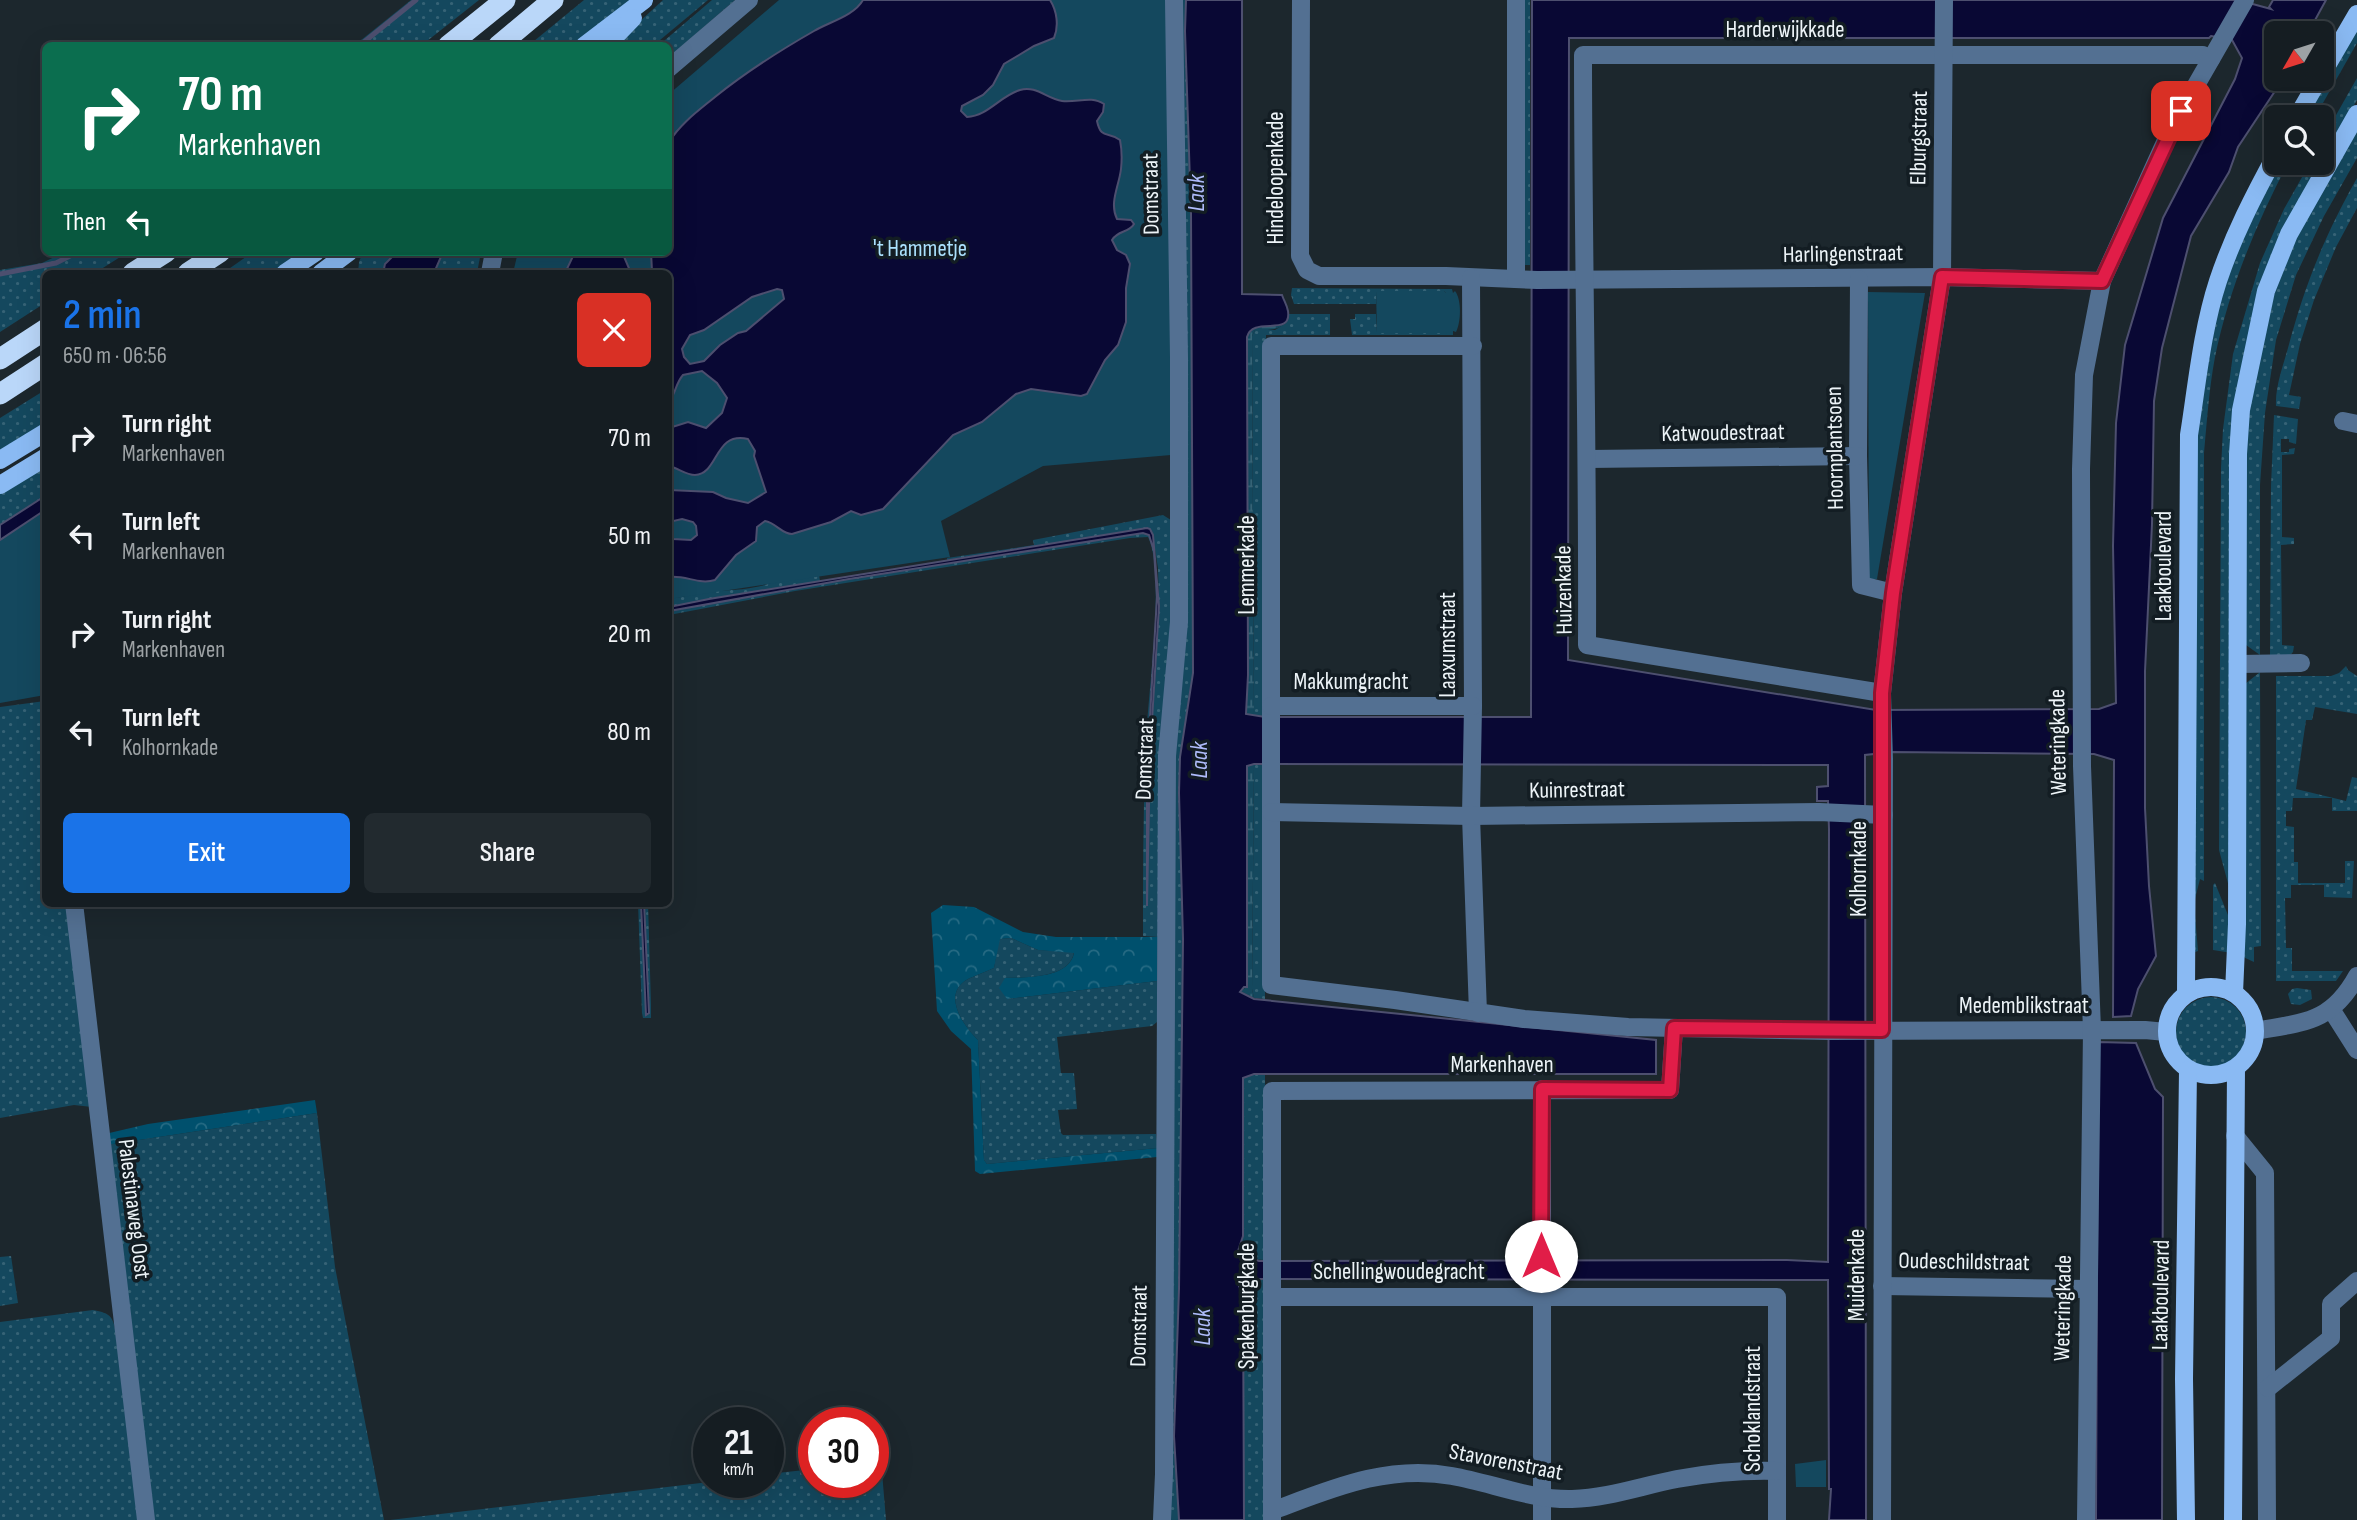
<!DOCTYPE html>
<meta charset="utf-8">
<style>
:root{--surface:#151d22;--page:#222a2f;--text:#f1f3f6;--muted:#9da2a5;--line:#343b40;--accent:#1a73e8}
body{margin:0;font-family:"Sofia Sans Condensed",sans-serif;background:var(--page);color:var(--text);height:100vh;display:flex;flex-direction:column;font-size:26px;white-space:nowrap}
*{box-sizing:border-box;margin:0}
p{font-size:23px;color:var(--muted)}
.icon{flex:none;width:38px;height:38px;fill:none;stroke:currentColor;stroke-width:2;stroke-linecap:round;stroke-linejoin:round}
.map{position:relative;flex:1;overflow:hidden}
.panel{position:absolute;left:42px;top:270px;width:630px;height:637px;display:flex;flex-direction:column;background:var(--surface);border-radius:10px;box-shadow:0 7px 28px #0002,0 0 0 2px var(--line)}
.panel>*{flex:none}
.top-card{position:absolute;left:42px;top:42px;width:630px;height:214px;border-radius:10px;box-shadow:0 7px 28px #0002,0 0 0 2px var(--line);background:#0b6e4f;color:#fff;overflow:hidden}
.needle{width:46px;rotate:231deg}
.tools{position:absolute;left:2264px;top:21px;display:grid;gap:14px}
.tools a{display:grid;place-items:center;width:70px;height:70px;border-radius:10px;background:var(--surface);box-shadow:0 7px 28px #0002,0 0 0 2px var(--line);font-size:35px}
.speed{position:absolute;left:693px;top:1407px;display:flex;gap:14px;font-size:35px;font-weight:700;text-align:center}
.speed>*{display:grid;place-content:center;width:91px;height:91px;border-radius:50%;background:var(--surface);box-shadow:0 7px 28px #0002,0 0 0 2px var(--line);line-height:1}
.speed small{font-size:18px;font-weight:400}
.speed .limit{border:10px solid #d22;background:#fff;color:#111}
.pin{position:absolute;display:grid;place-items:center;width:60px;height:60px;color:#fff;margin:-30px;border-radius:14px;box-shadow:0 4px 10px #0006}
.me{position:absolute;width:77px;margin:-38px;rotate:0deg;stroke-linejoin:round;filter:drop-shadow(0 0 5px #0008)}
.turn{display:flex;align-items:center;gap:24px;height:147px;padding:0 21px;font-size:32px}
.turn .icon{width:91px;height:91px;stroke-width:2.5}
.turn b{display:block;font-size:49px;line-height:60px}
.then{display:flex;align-items:center;height:66px;padding:0 21px;background:#0003;gap:14px;font-size:26px}
.round{display:grid;place-items:center;flex:none;width:74px;height:74px;border-radius:10px;background:var(--page)}
.overview{display:flex;align-items:center;justify-content:space-between;height:119px;padding:0 21px}
h1{font-size:42px;font-weight:600;line-height:52px;color:var(--accent)}
.button{display:flex;gap:14px;margin-top:auto;padding:14px 21px}
.button a{flex:1;height:80px;border-radius:10px;background:var(--accent);color:#fff;font-size:28px;font-weight:600;line-height:80px;text-align:center}
.button a+a{background:var(--page);color:var(--text)}
ul{padding:0;list-style:none}
li{display:flex;align-items:center;gap:21px;height:98px;padding:0 21px}
li div{flex:1}
li b{display:block;font-size:26px}
li em{font-style:normal}
.map>svg:first-child{display:block}
</style>
<div class="map">
<svg width="2357" height="1520" viewBox="0 0 2357 1520">
<defs>
<pattern id="grass-dots" width="8" height="8" patternUnits="userSpaceOnUse" patternTransform="scale(1.75)"><rect width="8" height="8" fill="#14485e"/><path d="M2 2h.1M6 6h.1" fill="none" stroke="#366376" stroke-width="1.8" stroke-linecap="round"/></pattern>
<pattern id="forest-crowns" width="20" height="18" patternUnits="userSpaceOnUse" patternTransform="scale(1.75)"><rect width="20" height="18" fill="#00506d"/><path d="M2 6a3 3 0 1 1 6 0M12 15a3 3 0 1 1 6 0" fill="none" stroke="#266a83"/></pattern>
<pattern id="wetland-marsh" width="20" height="14" patternUnits="userSpaceOnUse" patternTransform="scale(1.75)"><rect width="20" height="14" fill="#14485e"/><path d="M1 5h8M5 5V1M11 12h8M15 12V8" fill="none" stroke="#366376"/></pattern>
</defs>
<rect width="100%" height="100%" fill="#1c272d"/>
<g fill="url(#grass-dots)">
<polygon points="411,0 479,0 422,45 355,45"/>
<polygon points="584,0 631,0 577,45 528,46"/>
<polygon points="663,0 708,0 654,45 613,46"/>
<polygon points="712,0 735,0 669,57 668,46 658,46"/>
<polygon points="1180,0 1186,0 1185,31 1191,212 1193,673 1180,757 1179,793 1183,939 1179,1289 1174,1436 1179,1520 1168,1520"/>
<polygon points="1522,0 1530,0 1530,265 1521,265"/>
<polygon points="2357,21 2357,43 2315,117 2301,117"/>
<polygon points="2357,78 2357,100 2322,161 2322,140"/>
<polygon points="2357,122 2357,158 2324,216 2296,275 2276,340 2265,413 2260,485 2260,655 2246,645 2242,486 2249,387 2282,265"/>
<path d="M2277 163H2288C2256 224 2229 289 2215 357 2209 389 2207 421 2204 453V881L2200 879 2194 903 2198 951 2192 953 2193 447 2203 364 2233 256Z"/>
<polygon points="2310,163 2321,163 2250,333 2229,887 2219,850 2221,468 2223,429 2233,354 2260,263 2284,209"/>
<path d="M2357 178V208L2336 247 2314 300 2300 344 2289 395 2301 397 2299 409 2276 406C2275 387 2283 366 2288 348 2305 284 2325 235 2357 178Z"/>
<polygon points="65,252 128,252 95,273 46,273 45,303 0,332 0,270 42,263"/>
<polygon points="253,252 308,252 278,273 223,273"/>
<path d="M363 252H397C391 257 382 265 383 273H358L359 262Z"/>
<polygon points="443,252 481,252 477,273 434,273"/>
<polygon points="1292,288 1446,289 1446,293 1444,291 1376,291 1376,304 1294,304 1291,295"/>
<polygon points="1289,314 1330,314 1330,335 1266,335 1265,717 1254,717 1252,336 1255,330 1275,330 1286,323"/>
<polygon points="1355,314 1376,314 1377,332 1447,331 1447,335 1352,335 1350,319 1355,319"/>
<polygon points="45,390 45,427 0,455 0,418"/>
<polygon points="2274,415 2298,419 2296,444 2289,442 2289,439 2281,439 2281,452 2289,452 2289,449 2295,448 2294,454 2282,455 2282,537 2294,538 2294,544 2281,545 2282,645 2294,646 2293,652 2290,655 2270,656 2271,486"/>
<polygon points="45,464 45,496 0,525 0,492"/>
<path d="M1163 515 1174 522 1172 631 1158 937 1143 936C1143 866 1143 797 1147 728 1149 685 1165 571 1148 537L1130 538 795 591 669 615 668 611 849 579 1143 533 1149 535 1154 551 1157 597 1147 768V906L1150 753 1159 606 1158 568 1152 531 1060 542 957 560 947 561V558L1034 545 1033 540Z"/>
<path d="M817 562 820 581 669 607 668 596C680 600 689 594 701 592 719 590 738 591 756 587 775 584 799 570 817 562Z"/>
<polygon points="2346,666 2348,670 2357,676 2357,714 2315,707 2312,720 2306,720 2296,789 2346,801 2352,777 2357,778 2357,811 2332,811 2332,798 2293,798 2292,811 2286,811 2286,826 2294,827 2294,862 2298,862 2298,883 2345,883 2345,861 2354,861 2352,898 2324,897 2324,885 2291,885 2291,898 2285,898 2286,948 2292,948 2292,971 2343,971 2336,981 2276,981 2276,676 2331,676 2339,673"/>
<polygon points="2260,672 2261,946 2254,947 2254,962 2241,956 2245,684"/>
<polygon points="45,701 46,903 69,903 92,1107 74,1105 0,1118 0,707"/>
<polygon points="1254,764 1266,764 1265,999 1254,998 1252,989"/>
<polygon points="2215,883 2232,925 2232,953 2213,950 2213,885"/>
<polygon points="638,903 641,903 647,1015 649,1013 644,903 648,903 651,1005 651,1018 643,1018 642,1013"/>
<path d="M1011 938 1038 950 1074 952C1070 979 1025 977 1005 978L1007 999 1157 981V1022L1152 1026 1057 1037 1061 1073H1074L1077 1109 1058 1110 1061 1133 1063 1135 1156 1134 1158 1148 987 1164 984 1160 978 1040C963 1025 941 994 968 979 976 975 986 972 994 968L999 939Z"/>
<polygon points="2297,988 2311,990 2312,999 2300,1005 2291,1004 2288,994 2292,989"/>
<circle cx="2211" cy="1032" r="35"/>
<polygon points="1254,1074 1265,1074 1265,1260 1251,1259 1236,1254 1243,1236 1243,1078"/>
<polygon points="317,1113 335,1267 384,1520 151,1520 106,1145"/>
<polygon points="11,1256 18,1303 0,1306 0,1257"/>
<polygon points="1254,1279 1265,1280 1265,1520 1244,1520 1243,1295 1239,1286"/>
<path d="M93 1310C107 1313 112 1314 115 1328L140 1520H0V1322Z"/>
<polygon points="881,1460 886,1520 390,1520 709,1482 768,1482 768,1474 814,1469 814,1482 873,1482 873,1461"/>
</g>
<g fill="url(#forest-crowns)">
<path d="M943 905 974 907 1023 932 1056 937H1158L1157 981 1007 999 999 988 1005 978C1025 977 1069 979 1074 953L1038 950 1011 938 1000 939 994 968C986 972 976 975 968 979 941 994 963 1025 978 1040L984 1160 987 1164 1158 1148 1157 1157 980 1174 975 1171 971 1049 951 1031 937 1011 931 913Z"/>
<polygon points="315,1100 317,1113 106,1145 105,1134 148,1124"/>
</g>
<g fill="url(#wetland-marsh)">
<path d="M1283 325C1275 331 1265 330 1255 330L1252 336 1254 717 1246 714 1247 337 1253 327Z"/>
<polygon points="1254,764 1252,989 1254,998 1240,991 1247,987 1247,766"/>
</g>
<g fill="#14485e">
<polygon points="779,0 1174,0 1171,455 1043,466 941,521 950,557 669,599 668,273 513,273 518,252 668,252 669,94"/>
<path d="M1446 289H1452L1453 293 1455 291C1462 300 1461 323 1456 332L1453 331V335H1447L1446 331 1445 333H1377L1376 291H1444L1446 293Z"/>
<polygon points="1868,292 1925,293 1877,579 1869,579"/>
<polygon points="45,506 45,695 0,703 0,533"/>
<polygon points="1826,1460 1826,1487 1796,1487 1795,1464"/>
</g>
<g fill="#090834" stroke="#4d4f6f" stroke-width="2" fill-rule="evenodd">
<path d="M863 0H1050C1057 11 1059 26 1054 38L1034 46 1004 64 993 85 983 95 962 106 961 111 967 117C988 116 1000 96 1020 90 1036 85 1047 99 1062 101 1077 103 1091 95 1104 104L1103 112 1097 121C1101 140 1108 131 1120 140 1122 150 1122 160 1121 169 1119 186 1109 203 1117 219L1131 220 1134 224C1129 233 1118 230 1112 240L1117 250 1126 255 1130 264 1126 288V322L1118 345 1105 360 1087 394 1081 396 1031 389 1016 394 982 422 953 435 883 509 861 515 851 511 831 522 792 534C782 534 776 523 765 521L757 527 756 541 736 555 715 580C699 585 686 575 669 577V490L713 492 726 498 748 503 766 492 754 456 755 451 748 439C714 431 719 474 695 475 686 475 678 468 669 466V428L688 422 706 428 722 413 727 398 717 383 702 371 683 375C675 384 676 394 669 401L668 273H656L652 271 651 252H668L669 142C681 123 698 111 715 97 746 72 779 51 814 31 829 22 854 16 863 0ZM777 289 782 290 784 299 746 331 738 333 720 345 704 361 690 364 684 357 682 349 690 335 704 330 752 297ZM682 519 693 522 696 526 697 535 691 540 673 539 669 534 673 521Z"/>
<path d="M1186 0H1242V294L1282 295C1284 301 1287 305 1288 311 1292 338 1253 315 1247 337L1248 675 1246 714 1265 717H1531L1532 0H2238L2271 9 2269 7 2273 0H2326L2308 33H2277V79H2283L2238 147 2229 172 2191 236 2162 348 2154 401 2152 524 2145 671V808L2149 886 2156 956 2138 989 2131 1016 2113 1017 2114 760 2094 754 1893 752 1865 755 1866 1520H1829L1831 1489H1829L1828 1280 1254 1279 1239 1286 1243 1295 1244 1520H1179L1174 1436 1179 1289 1183 939 1179 793 1180 757 1193 673 1191 212 1185 31ZM2211 36 2232 40 2242 58 2235 79 2163 218 2125 345 2116 423 2113 546 2116 703 2099 709 1876 710 1568 660 1569 38H2209ZM1254 764 1828 765V786L1817 787V801H1828L1829 829 1828 1262 1787 1260 1259 1261 1237 1254 1243 1236V1078L1254 1074H1656V1040L1254 999 1240 992 1244 987H1247V766Z"/>
<polygon points="397,252 443,252 434,273 383,273 385,264"/>
<polygon points="575,252 622,252 631,273 565,273"/>
<polygon points="45,496 45,510 0,540 0,525"/>
<polygon points="1147,528 1150,529 1153,535 1159,606 1150,753 1147,906 1147,768 1157,597 1154,551 1149,535 1143,533 849,579 669,611 669,607 709,599"/>
<polygon points="641,903 644,903 649,1013 646,1015"/>
<polygon points="2098,1042 2136,1043 2155,1089 2163,1097 2162,1520 2096,1520"/>
</g>
<g fill="none" stroke-linecap="round" stroke-linejoin="round">
<g stroke="#4d4f6f" stroke-width="5">
<polyline points="359,46 416,0"/>
<polyline points="0,274 56,263 78,252"/>
</g>
<g stroke="#537092" stroke-width="18">
<polyline points="1301,0 1300,256 1307,270 1319,276 1446,276 1537,280 1942,277 2102,281"/>
<polyline points="668,69 749,0"/>
<polyline points="490,273 494,252"/>
<polyline points="1471,278 1473,706 1471,816 1478,1013"/>
<polyline points="1516,279 1516,0"/>
<polyline points="1859,279 1858,456 1861,585 1893,593"/>
<polyline points="1473,346 1271,346 1271,985 1395,1000 1524,1019 1628,1027 1829,1031 2145,1030 2166,1032"/>
<polyline points="2343,421 2357,424"/>
<polyline points="1588,459 1858,456"/>
<polyline points="2238,664 2301,663"/>
<path d="M1882 693 1587 645C1588 448 1583 251 1583 55H2203L2211 59"/>
<polyline points="1271,706 1473,706"/>
<polyline points="1271,812 1471,816 1819,812 1884,815"/>
<polyline points="74,903 146,1520"/>
<polyline points="2331,1009 2357,1050"/>
<path d="M2256 1031C2304 1022 2331 1023 2357 976"/>
<polyline points="1542,1089 1542,1520"/>
<polyline points="2235,1136 2265,1173 2267,1520"/>
<polyline points="1882,1286 2088,1289"/>
<polyline points="1272,1297 1777,1297 1777,1520"/>
<polyline points="2268,1388 2331,1338 2331,1304 2357,1281"/>
<path d="M1272 1511C1331 1489 1387 1464 1452 1476 1492 1483 1531 1500 1572 1499 1608 1498 1641 1486 1677 1479 1710 1473 1743 1470 1777 1471"/>
<polyline points="1162,1520 1164,1474 1167,756 1179,622 1179,358 1174,0"/>
<polyline points="1272,1520 1272,1091 1670,1090 1674,1028"/>
<polyline points="1882,1520 1884,759 1882,693 1893,593 1942,277 1944,0"/>
<polyline points="2086,1520 2092,1030 2082,766 2081,469 2084,375 2102,281 2172,127 2245,0"/>
</g>
<g stroke="#8abaf3" stroke-width="18">
<polyline points="584,46 644,0"/>
<polyline points="606,46 633,18"/>
<polyline points="2322,74 2357,14"/>
<polyline points="2297,117 2319,79"/>
<polyline points="285,273 316,252"/>
<polyline points="321,273 349,252"/>
<polyline points="0,460 46,432"/>
<polyline points="0,485 46,457"/>
<circle cx="2211" cy="1031" r="44"/>
<polyline points="2234,993 2237,924 2238,454 2241,410 2266,291 2289,234 2357,114"/>
<path d="M2186 994 2189 435C2197 384 2202 330 2218 281 2233 236 2254 195 2277 153"/>
<polyline points="2186,1520 2184,1379 2188,1070"/>
<polyline points="2233,1520 2236,1068"/>
</g>
<g stroke="#bad7f9" stroke-width="21">
<polyline points="448,46 505,0"/>
<polyline points="498,46 553,0"/>
<polyline points="133,273 166,252"/>
<polyline points="188,273 220,252"/>
<polyline points="0,359 46,329"/>
<polyline points="0,394 46,364"/>
</g>
</g>
<g fill="none" stroke-linecap="round" stroke-linejoin="round">
<g stroke="#92132f" stroke-width="18">
<polyline id="route" points="1541,1256 1542,1089 1670,1090 1674,1028 1882,1030 1882,693 1893,593 1942,277 2102,281 2181,111"/>
</g>
<use href="#route" stroke="#e11d48" stroke-width="12"/>
</g>
<g text-anchor="middle" dominant-baseline="central" stroke-width="7" stroke-linejoin="round" paint-order="stroke">
<g font-size="23" fill="#edf4f8" stroke="#131d23">
<text x="1785" y="30">Harderwijkkade</text>
<text transform="translate(1919 138) rotate(-89)">Elburgstraat</text>
<text transform="translate(1276 178) rotate(-90)">Hindeloopenkade</text>
<text transform="translate(1151 194) rotate(-91)">Domstraat</text>
<text transform="translate(1843 254) rotate(-1)">Harlingenstraat</text>
<text transform="translate(1723 433) rotate(-1)">Katwoudestraat</text>
<text transform="translate(1835 448) rotate(-91)">Hoornplantsoen</text>
<text transform="translate(1247 565) rotate(-90)">Lemmerkade</text>
<text transform="translate(2164 566) rotate(-90)">Laakboulevard</text>
<text transform="translate(1564 590) rotate(-91)">Huizenkade</text>
<text transform="translate(1448 645) rotate(-90)">Laaxumstraat</text>
<text x="1351" y="682">Makkumgracht</text>
<text transform="translate(2058 742) rotate(-91)">Weteringkade</text>
<text transform="translate(1145 759) rotate(-88)">Domstraat</text>
<text transform="translate(1577 790) rotate(-1)">Kuinrestraat</text>
<text transform="translate(1859 869) rotate(-90)">Kolhornkade</text>
<text x="2024" y="1006">Medemblikstraat</text>
<text x="1502" y="1065">Markenhaven</text>
<text transform="translate(134 1209) rotate(83)">Palestinaweg Oost</text>
<text transform="translate(1964 1262) rotate(1)">Oudeschildstraat</text>
<text x="1399" y="1272">Schellingwoudegracht</text>
<text transform="translate(1857 1275) rotate(-90)">Muidenkade</text>
<text transform="translate(2161 1295) rotate(-89)">Laakboulevard</text>
<text transform="translate(1247 1306) rotate(-90)">Spakenburgkade</text>
<text transform="translate(2063 1308) rotate(-89)">Weteringkade</text>
<text transform="translate(1139 1326) rotate(-89)">Domstraat</text>
<text transform="translate(1753 1409) rotate(-90)">Schoklandstraat</text>
<text transform="translate(1506 1462) rotate(11)">Stavorenstraat</text>
</g>
<g font-size="23" fill="#abe1fd" stroke="#131d23">
<text x="920" y="249">'t Hammetje</text>
</g>
<g font-size="24" font-style="italic" fill="#afbcfb" stroke="#131d23">
<text transform="translate(1196 193) rotate(-90)">Laak</text>
<text transform="translate(1199 760) rotate(-90)">Laak</text>
<text transform="translate(1202 1327) rotate(-90)">Laak</text>
</g>
</g>
</svg>
<div class="tools">
<a><svg class="needle" viewBox="-14 -14 28 28"><path d="M0-13l5 13h-10z" fill="#e53935"/><path d="M0 13l5-13h-10z" fill="#9da2a5"/></svg></a>
<a><svg class="icon" aria-label="search" viewBox="0 0 24 24"><circle cx="10" cy="10" r="6"/><path d="M15 15l6 6"/></svg></a>
</div>
<div class="speed"><div>21<small>km/h</small></div><div class="limit">30</div></div>
<div class="pin" style="left:2181px;top:111px;background:#d93025"><svg class="icon" aria-label="arrive" viewBox="0 0 24 24"><path d="M6 21V4h12l-3 4 3 4H6"/></svg></div>
<svg class="me" style="left:1541px;top:1256px" viewBox="-20 -20 40 40"><circle r="19" fill="#fff"/><path d="M0-13L10 11 0 6-10 11z" fill="#e11d48"/></svg>
<div class="top-card">
<div class="turn"><svg class="icon" aria-label="right" viewBox="0 0 24 24"><path d="M7 20v-9h11M14 6l5 5-5 5"/></svg><div><b>70 m</b>Markenhaven</div></div>
<div class="then">Then<svg class="icon" aria-label="left" viewBox="0 0 24 24"><path d="M17 20v-9H6M10 6l-5 5 5 5"/></svg></div>
</div>
<section class="panel">
<div class="overview"><div><h1>2 min</h1><p>650 m · 06:56</p></div><a class="round" style="background:#d93025;color:#fff"><svg class="icon" aria-label="close" viewBox="0 0 24 24"><path d="M6 6l12 12M18 6L6 18"/></svg></a></div>
<ul>
<li><svg class="icon" aria-label="right" viewBox="0 0 24 24"><path d="M7 20v-9h11M14 6l5 5-5 5"/></svg><div><b>Turn right</b><p>Markenhaven</p></div><em>70 m</em></li>
<li><svg class="icon" aria-label="left" viewBox="0 0 24 24"><path d="M17 20v-9H6M10 6l-5 5 5 5"/></svg><div><b>Turn left</b><p>Markenhaven</p></div><em>50 m</em></li>
<li><svg class="icon" aria-label="right" viewBox="0 0 24 24"><path d="M7 20v-9h11M14 6l5 5-5 5"/></svg><div><b>Turn right</b><p>Markenhaven</p></div><em>20 m</em></li>
<li><svg class="icon" aria-label="left" viewBox="0 0 24 24"><path d="M17 20v-9H6M10 6l-5 5 5 5"/></svg><div><b>Turn left</b><p>Kolhornkade</p></div><em>80 m</em></li>
</ul>
<div class="button"><a>Exit</a><a>Share</a></div>
</section>
</div>
